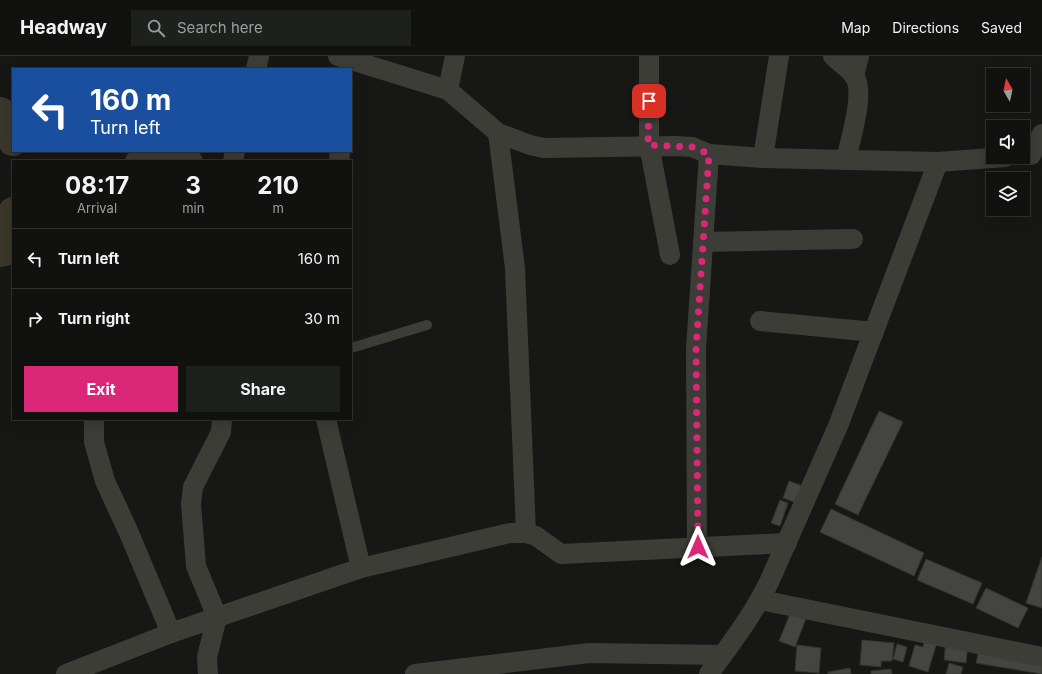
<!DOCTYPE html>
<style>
:root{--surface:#111210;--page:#1e201e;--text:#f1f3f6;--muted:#9c9e9f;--line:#303230;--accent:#db2777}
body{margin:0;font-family:Inter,sans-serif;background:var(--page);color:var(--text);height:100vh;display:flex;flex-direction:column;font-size:15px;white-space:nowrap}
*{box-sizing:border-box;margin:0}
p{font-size:13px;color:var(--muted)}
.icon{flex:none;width:22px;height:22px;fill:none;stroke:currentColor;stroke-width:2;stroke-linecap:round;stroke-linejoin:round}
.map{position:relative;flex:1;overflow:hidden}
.drawer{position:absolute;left:12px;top:104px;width:340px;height:260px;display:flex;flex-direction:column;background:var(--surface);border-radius:0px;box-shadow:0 4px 16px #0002,0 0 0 1px var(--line)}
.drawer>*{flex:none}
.top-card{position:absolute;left:12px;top:12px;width:340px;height:84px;border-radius:0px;box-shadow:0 4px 16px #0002,0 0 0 1px var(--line);background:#1a4fa0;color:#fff;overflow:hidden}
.needle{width:26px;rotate:351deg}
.tools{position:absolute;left:986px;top:12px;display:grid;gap:8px}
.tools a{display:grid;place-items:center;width:44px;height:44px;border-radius:0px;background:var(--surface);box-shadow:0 4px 16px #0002,0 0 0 1px var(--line);font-size:20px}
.pin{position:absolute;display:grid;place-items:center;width:34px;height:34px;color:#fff;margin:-17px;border-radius:8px;box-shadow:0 2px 6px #0006}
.me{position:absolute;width:44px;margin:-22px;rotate:0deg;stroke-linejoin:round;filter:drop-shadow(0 0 3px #0008)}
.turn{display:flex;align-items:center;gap:14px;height:84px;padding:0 12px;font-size:18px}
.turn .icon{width:52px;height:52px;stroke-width:2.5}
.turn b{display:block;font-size:28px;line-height:34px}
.eta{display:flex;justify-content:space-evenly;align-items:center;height:68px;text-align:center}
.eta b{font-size:24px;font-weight:700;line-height:28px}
.button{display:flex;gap:8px;margin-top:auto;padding:8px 12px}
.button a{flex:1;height:46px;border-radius:0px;background:var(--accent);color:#fff;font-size:16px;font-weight:700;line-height:46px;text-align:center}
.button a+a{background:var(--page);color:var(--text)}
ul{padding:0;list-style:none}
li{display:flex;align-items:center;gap:12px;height:60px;padding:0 12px;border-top:1px solid var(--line)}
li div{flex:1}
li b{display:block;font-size:15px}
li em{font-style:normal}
header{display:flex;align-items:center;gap:24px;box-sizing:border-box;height:56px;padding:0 20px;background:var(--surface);border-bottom:1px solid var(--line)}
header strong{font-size:19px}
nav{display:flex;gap:22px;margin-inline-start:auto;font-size:14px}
.search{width:280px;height:36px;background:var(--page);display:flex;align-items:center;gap:10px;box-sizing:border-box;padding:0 14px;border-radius:0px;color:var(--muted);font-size:15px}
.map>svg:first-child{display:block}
</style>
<header>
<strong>Headway</strong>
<div class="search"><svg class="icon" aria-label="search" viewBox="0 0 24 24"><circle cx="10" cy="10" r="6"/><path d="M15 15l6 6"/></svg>Search here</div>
<nav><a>Map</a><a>Directions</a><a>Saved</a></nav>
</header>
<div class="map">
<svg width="1042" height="618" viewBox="0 0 1042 618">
<rect width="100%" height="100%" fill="#171816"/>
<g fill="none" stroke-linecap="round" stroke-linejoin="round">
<g stroke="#3c372c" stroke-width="30">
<polyline points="0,56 13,85"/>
<polyline points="0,196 9,194 13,156"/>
</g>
</g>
<g fill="#444540" stroke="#333430">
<polygon points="879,355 903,366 858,459 835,448"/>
<polygon points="789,425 803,430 797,447 783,442"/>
<polygon points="780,444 788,447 780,470 771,467"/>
<polygon points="831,453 924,497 914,520 820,476"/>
<polygon points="1042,501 1042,552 1026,547"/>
<polygon points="926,503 982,527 973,548 917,524"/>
<polygon points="986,532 1028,552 1018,572 976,552"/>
<polygon points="792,553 807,560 795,591 779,585"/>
<polygon points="926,580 938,583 928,616 909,610 915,589 923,591"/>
<polygon points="862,584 894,587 892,605 881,605 881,611 860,609"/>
<polygon points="946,585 968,587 966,607 944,604"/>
<polygon points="897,588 907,591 903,606 893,603"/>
<polygon points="797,589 821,592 819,617 795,615"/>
<polygon points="979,594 1042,605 1042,618 976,607"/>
<polygon points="949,607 963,611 961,618 946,618"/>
<polygon points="850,612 851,618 828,618 828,616"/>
<polygon points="891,613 892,618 871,618 871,615"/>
</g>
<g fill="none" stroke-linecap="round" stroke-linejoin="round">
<polyline stroke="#3c3d37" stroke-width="10" points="351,292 427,269"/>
<g stroke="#3c3d37" stroke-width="20">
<polyline points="338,0 448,34 498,77 530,89 544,92 674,90 692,91 709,98 763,102 938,106 1005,101"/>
<polyline points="649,0 649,89 670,199"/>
<path d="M833 0C839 6 848 12 854 19 866 36 850 84 846 104"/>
<polyline points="256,13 259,0"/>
<polyline points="854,20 859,0"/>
<polyline points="448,34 455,0"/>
<polyline points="498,77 515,212 526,477"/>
<polyline points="1031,99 1042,78"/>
<polyline points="763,102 779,0"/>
<polyline points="135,105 148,98 158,96 193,105"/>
<polyline points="233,105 235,95"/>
<polyline points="339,105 340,95"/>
<polyline points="703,186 853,183"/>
<polyline points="760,265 874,276"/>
<polyline points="94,363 94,386 105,425 129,477 171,577"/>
<polyline points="326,363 361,512"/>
<polyline points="697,491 696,293 709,98"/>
<polyline points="761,544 1042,601"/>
<polyline points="66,618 171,577 361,512 510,477 526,477 536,480 561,498 787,487"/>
<polyline points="208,618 207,601 217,561 196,510 191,448 193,431 221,376 222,363"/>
<polyline points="415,618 589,597 723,599"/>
<path d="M709 618C731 587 754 558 770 524L838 370 938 106"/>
</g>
</g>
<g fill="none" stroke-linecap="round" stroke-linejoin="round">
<polyline stroke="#db2777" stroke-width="7" stroke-dasharray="0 12.6" points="649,45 648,89 692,91 709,98 696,293 698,491"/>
</g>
</svg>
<div class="tools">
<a><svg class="needle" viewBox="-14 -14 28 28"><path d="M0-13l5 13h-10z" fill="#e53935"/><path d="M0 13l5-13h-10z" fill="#9c9e9f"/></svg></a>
<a><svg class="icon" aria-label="sound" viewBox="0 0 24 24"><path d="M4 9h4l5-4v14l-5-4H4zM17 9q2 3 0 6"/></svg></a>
<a><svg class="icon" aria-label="layers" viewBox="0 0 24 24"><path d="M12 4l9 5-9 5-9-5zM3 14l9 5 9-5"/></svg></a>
</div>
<div class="pin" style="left:649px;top:45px;background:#d93025"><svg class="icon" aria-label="arrive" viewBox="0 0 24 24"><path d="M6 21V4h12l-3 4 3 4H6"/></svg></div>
<svg class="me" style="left:698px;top:491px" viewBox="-20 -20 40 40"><path d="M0-17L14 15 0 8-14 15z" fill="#db2777" stroke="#fff" stroke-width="4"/></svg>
<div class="top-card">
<div class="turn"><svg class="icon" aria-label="left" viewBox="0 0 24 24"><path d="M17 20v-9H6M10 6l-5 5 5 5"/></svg><div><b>160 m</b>Turn left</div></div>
</div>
<section class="drawer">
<div class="eta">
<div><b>08:17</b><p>Arrival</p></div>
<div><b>3</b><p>min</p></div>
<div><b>210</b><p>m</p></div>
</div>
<ul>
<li><svg class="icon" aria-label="left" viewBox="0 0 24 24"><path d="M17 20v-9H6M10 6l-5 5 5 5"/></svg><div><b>Turn left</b></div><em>160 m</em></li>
<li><svg class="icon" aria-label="right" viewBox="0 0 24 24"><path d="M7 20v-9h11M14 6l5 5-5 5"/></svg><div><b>Turn right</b></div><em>30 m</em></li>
</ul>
<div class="button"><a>Exit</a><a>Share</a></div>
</section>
</div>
